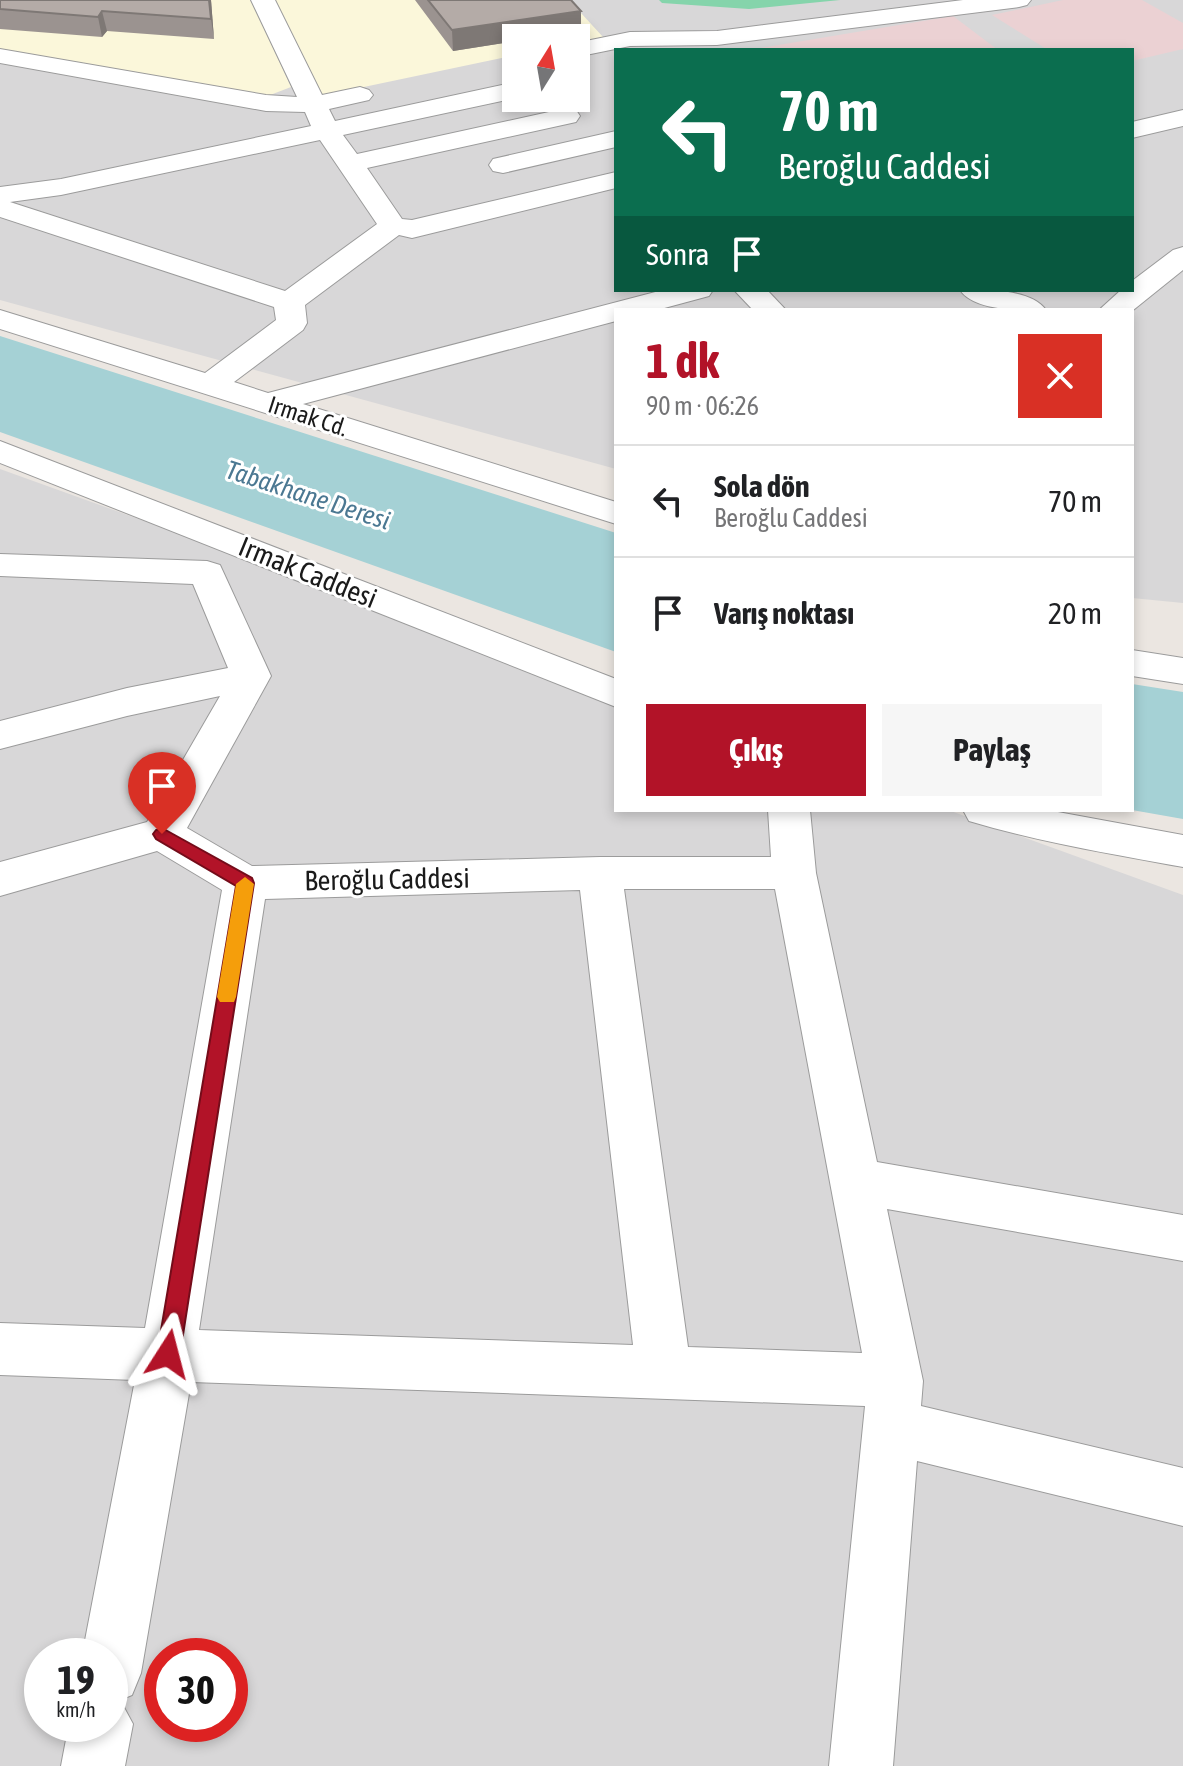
<!DOCTYPE html>
<html lang="tr">
<meta charset="utf-8">
<style>
:root{--surface:#fff;--page:#f6f6f6;--text:#202124;--muted:#757577;--line:#e0e0e0;--accent:#b21328}
body{margin:0;font-family:"Asap Condensed",sans-serif;background:var(--page);color:var(--text);height:100vh;display:flex;flex-direction:column;font-size:30px;white-space:nowrap}
*{box-sizing:border-box;margin:0}
p{font-size:26px;color:var(--muted)}
.icon{flex:none;width:44px;height:44px;fill:none;stroke:currentColor;stroke-width:2;stroke-linecap:round;stroke-linejoin:round}
.map{position:relative;flex:1;overflow:hidden}
.panel{position:absolute;left:614px;top:308px;width:520px;height:504px;display:flex;flex-direction:column;background:var(--surface);border-radius:0px;box-shadow:0 4px 12px #0003}
.panel>*{flex:none}
.hud{position:absolute;left:614px;top:48px;width:520px;height:244px;border-radius:0px;box-shadow:0 4px 12px #0003;background:#0b6e4f;color:#fff;overflow:hidden}
.needle{width:52px;rotate:11deg}
.fabs{position:absolute;left:502px;top:24px;display:grid;gap:16px}
.fabs a{display:grid;place-items:center;width:88px;height:88px;border-radius:0px;background:var(--surface);box-shadow:0 4px 12px #0003;font-size:40px}
.speed{position:absolute;left:24px;top:1638px;display:flex;gap:16px;font-size:40px;font-weight:700;text-align:center}
.speed>*{display:grid;place-content:center;width:104px;height:104px;border-radius:50%;background:var(--surface);box-shadow:0 4px 12px #0003;line-height:1}
.speed small{font-size:20px;font-weight:400}
.speed .limit{border:12px solid #d22;background:#fff;color:#111}
.pin{position:absolute;display:grid;place-items:center;width:68px;height:68px;color:#fff;margin:-82px -34px;border-radius:50% 50% 50% 0;rotate:-45deg;box-shadow:0 0 8px #0007}
.pin .icon{rotate:45deg}
.me{position:absolute;width:88px;margin:-44px;rotate:9deg;stroke-linejoin:round;filter:drop-shadow(0 0 6px #0008)}
.turn{display:flex;align-items:center;gap:28px;height:168px;padding:0 32px;font-size:36px}
.turn .icon{width:104px;height:104px;stroke-width:2.5}
.turn b{display:block;font-size:56px;line-height:68px}
.then{display:flex;align-items:center;height:76px;padding:0 32px;background:#0003;gap:16px;font-size:30px}
.round{display:grid;place-items:center;flex:none;width:84px;height:84px;border-radius:0px;background:var(--page)}
.head{display:flex;align-items:center;justify-content:space-between;height:136px;padding:0 32px}
h1{font-size:48px;font-weight:700;line-height:60px;color:var(--accent)}
.button{display:flex;gap:16px;margin-top:auto;padding:16px 32px}
.button a{flex:1;height:92px;border-radius:0px;background:var(--accent);color:#fff;font-size:32px;font-weight:700;line-height:92px;text-align:center}
.button a+a{background:var(--page);color:var(--text)}
ul{padding:0;list-style:none}
li{display:flex;align-items:center;gap:24px;height:112px;padding:0 32px;border-top:2px solid var(--line)}
li div{flex:1}
li b{display:block;font-size:30px}
li em{font-style:normal}
.map>svg:first-child{display:block}
</style>
<div class="map">
<svg width="1183" height="1766" viewBox="0 0 1183 1766">
<rect width="100%" height="100%" fill="#ebe6e1"/>
<g fill="#d8d7d8" fill-rule="evenodd">
<path d="M0 0H1183V603L1132 598V310H616V469L0 300ZM516 38H576V98H516ZM616 50H1132V290H616Z"/>
<path d="M0 469 616 691V810H948L1183 895V1766H0ZM42 1656H110V1724H42ZM162 1656H230V1724H162Z"/>
</g>
<g fill="#ebd1d3">
<polygon points="1063,0 1142,0 1183,23 1183,49 1132,61 1132,50 1048,50 992,15"/>
<polygon points="953,16 998,50 749,50"/>
</g>
<g fill="#fbf7da">
<polygon points="0,0 251,0 291,87 265,97 0,51"/>
<polygon points="275,0 569,0 603,37 576,43 576,38 516,38 516,55 321,96"/>
</g>
<polygon fill="#85d4ab" points="659,0 840,0 749,9 662,3"/>
<g fill="#a5d1d5">
<polygon points="0,336 616,533 616,652 0,432"/>
<polygon points="1132,684 1183,692 1183,819 1132,810"/>
</g>
<g fill="none" stroke-linecap="round" stroke-linejoin="round">
<g stroke="#9b9b9b" stroke-width="2">
<g id="minor">
<path d="M251 0H275L322 95 360 87 369 90 373 95 369 100 329 109 335 121 516 82V98L343 135 357 154 567 108 576 110 580 116 576 122 567 124 367 168 402 219 412 220 616 172V188L412 238 399 235 305 305 307 323 303 330 234 382 268 393 663 290H713L709 296 657 310H616V321L303 404 616 502V524L0 329V310L205 373 276 320 274 307 0 217V187L61 179 311 126 305 112 266 111 0 63V49L266 95 297 97ZM320 140 377 224 285 291 10 202 61 195Z"/>
<polygon points="963,0 1031,0 1027,5 1019,7 717,45 630,46 576,57 576,43 630,32 717,31"/>
<polygon points="1183,110 1183,126 1132,138 1132,122"/>
<polygon points="616,131 616,147 503,173 493,171 489,165 493,159"/>
<polygon points="1183,247 1183,270 1132,311 1099,310 1121,290 1132,290 1132,281 1173,250"/>
<polygon points="734,290 767,290 786,310 753,310"/>
<path d="M960 290C984 290 1031 288 1046 310 1022 310 975 312 960 290Z"/>
<polygon points="0,441 616,679 616,707 0,463"/>
<path d="M0 554 207 561 220 565 271 676 187 828 252 866 600 857H771L768 810H810L816 873 877 1162 1183 1215V1261L887 1209 923 1381 921 1406 1183 1468V1526L917 1461 893 1766H829L865 1406 191 1382 141 1673 132 1695 120 1700 133 1724 125 1766H61L69 1724H110V1656H82L135 1380 0 1375V1323L145 1328 222 890 157 851 0 896V862L147 822 220 696 127 716 0 749V721L127 688 228 668 193 584 0 576ZM624 889H775L862 1353 688 1347ZM580 890 633 1345 199 1330 265 899Z"/>
<polygon points="1132,650 1183,658 1183,684 1132,676"/>
<path d="M963 810H1047L1183 835V867C1111 854 1039 842 969 821Z"/>
</g>
</g>
<use href="#minor" fill="#fff" fill-rule="evenodd"/>
</g>
<g fill="#9b9390">
<polygon points="0,0 211,0 214,39 107,31 102,37 0,29"/>
<polygon points="415,0 571,0 581,31 516,38 516,41 453,51"/>
</g>
<g fill="#7e7875">
<polygon points="209,0 211,0 214,39 211,19"/>
<polygon points="102,11 107,31 102,37 98,17"/>
<polygon points="581,11 581,31 537,38 516,38 516,41 453,51 452,30"/>
</g>
<g fill="#b4aba7" stroke="#7e7875" stroke-width="2">
<polygon points="0,0 209,0 211,19 102,11 98,17 0,9"/>
<polygon points="428,0 571,0 581,11 452,30"/>
</g>
<polygon fill="#b21328" stroke="#740c1a" stroke-width="2" points="162,828 252,878 254,883 180,1354 176,1362 168,1365 160,1362 157,1354 236,886 156,839 153,834 156,830"/>
<polygon fill="#f59e0b" points="245,877 254,884 236,997 234,1002 220,1002 217,997 236,884"/>
<g text-anchor="middle" dominant-baseline="central" stroke-width="6" stroke-linejoin="round" paint-order="stroke">
<g font-size="24" fill="#1a1a1a" stroke="#fff">
<text transform="translate(308 416) rotate(18)">Irmak Cd.</text>
</g>
<g font-size="26" font-style="italic" fill="#4b7892" stroke="#fff">
<text transform="translate(308 495) rotate(18)">Tabakhane Deresi</text>
</g>
<g font-size="28" fill="#1a1a1a" stroke="#fff">
<text transform="translate(308 572) rotate(22)">Irmak Caddesi</text>
<text transform="translate(387 879) rotate(-1)">Beroğlu Caddesi</text>
</g>
</g>
</svg>
<div class="fabs">
<a><svg class="needle" viewBox="-14 -14 28 28"><path d="M0-13l5 13h-10z" fill="#e53935"/><path d="M0 13l5-13h-10z" fill="#757577"/></svg></a>
</div>
<div class="speed"><div>19<small>km/h</small></div><div class="limit">30</div></div>
<div class="pin" style="left:162px;top:834px;background:#d93025"><svg class="icon" aria-label="arrive" viewBox="0 0 24 24"><path d="M6 21V4h12l-3 4 3 4H6"/></svg></div>
<svg class="me" style="left:168px;top:1354px" viewBox="-20 -20 40 40"><path d="M0-17L14 15 0 8-14 15z" fill="#b21328" stroke="#fff" stroke-width="4"/></svg>
<div class="hud">
<div class="turn"><svg class="icon" aria-label="left" viewBox="0 0 24 24"><path d="M17 20v-9H6M10 6l-5 5 5 5"/></svg><div><b>70 m</b>Beroğlu Caddesi</div></div>
<div class="then">Sonra<svg class="icon" aria-label="arrive" viewBox="0 0 24 24"><path d="M6 21V4h12l-3 4 3 4H6"/></svg></div>
</div>
<section class="panel">
<div class="head"><div><h1>1 dk</h1><p>90 m · 06:26</p></div><a class="round" style="background:#d93025;color:#fff"><svg class="icon" aria-label="close" viewBox="0 0 24 24"><path d="M6 6l12 12M18 6L6 18"/></svg></a></div>
<ul>
<li><svg class="icon" aria-label="left" viewBox="0 0 24 24"><path d="M17 20v-9H6M10 6l-5 5 5 5"/></svg><div><b>Sola dön</b><p>Beroğlu Caddesi</p></div><em>70 m</em></li>
<li><svg class="icon" aria-label="arrive" viewBox="0 0 24 24"><path d="M6 21V4h12l-3 4 3 4H6"/></svg><div><b>Varış noktası</b></div><em>20 m</em></li>
</ul>
<div class="button"><a>Çıkış</a><a>Paylaş</a></div>
</section>
</div>
